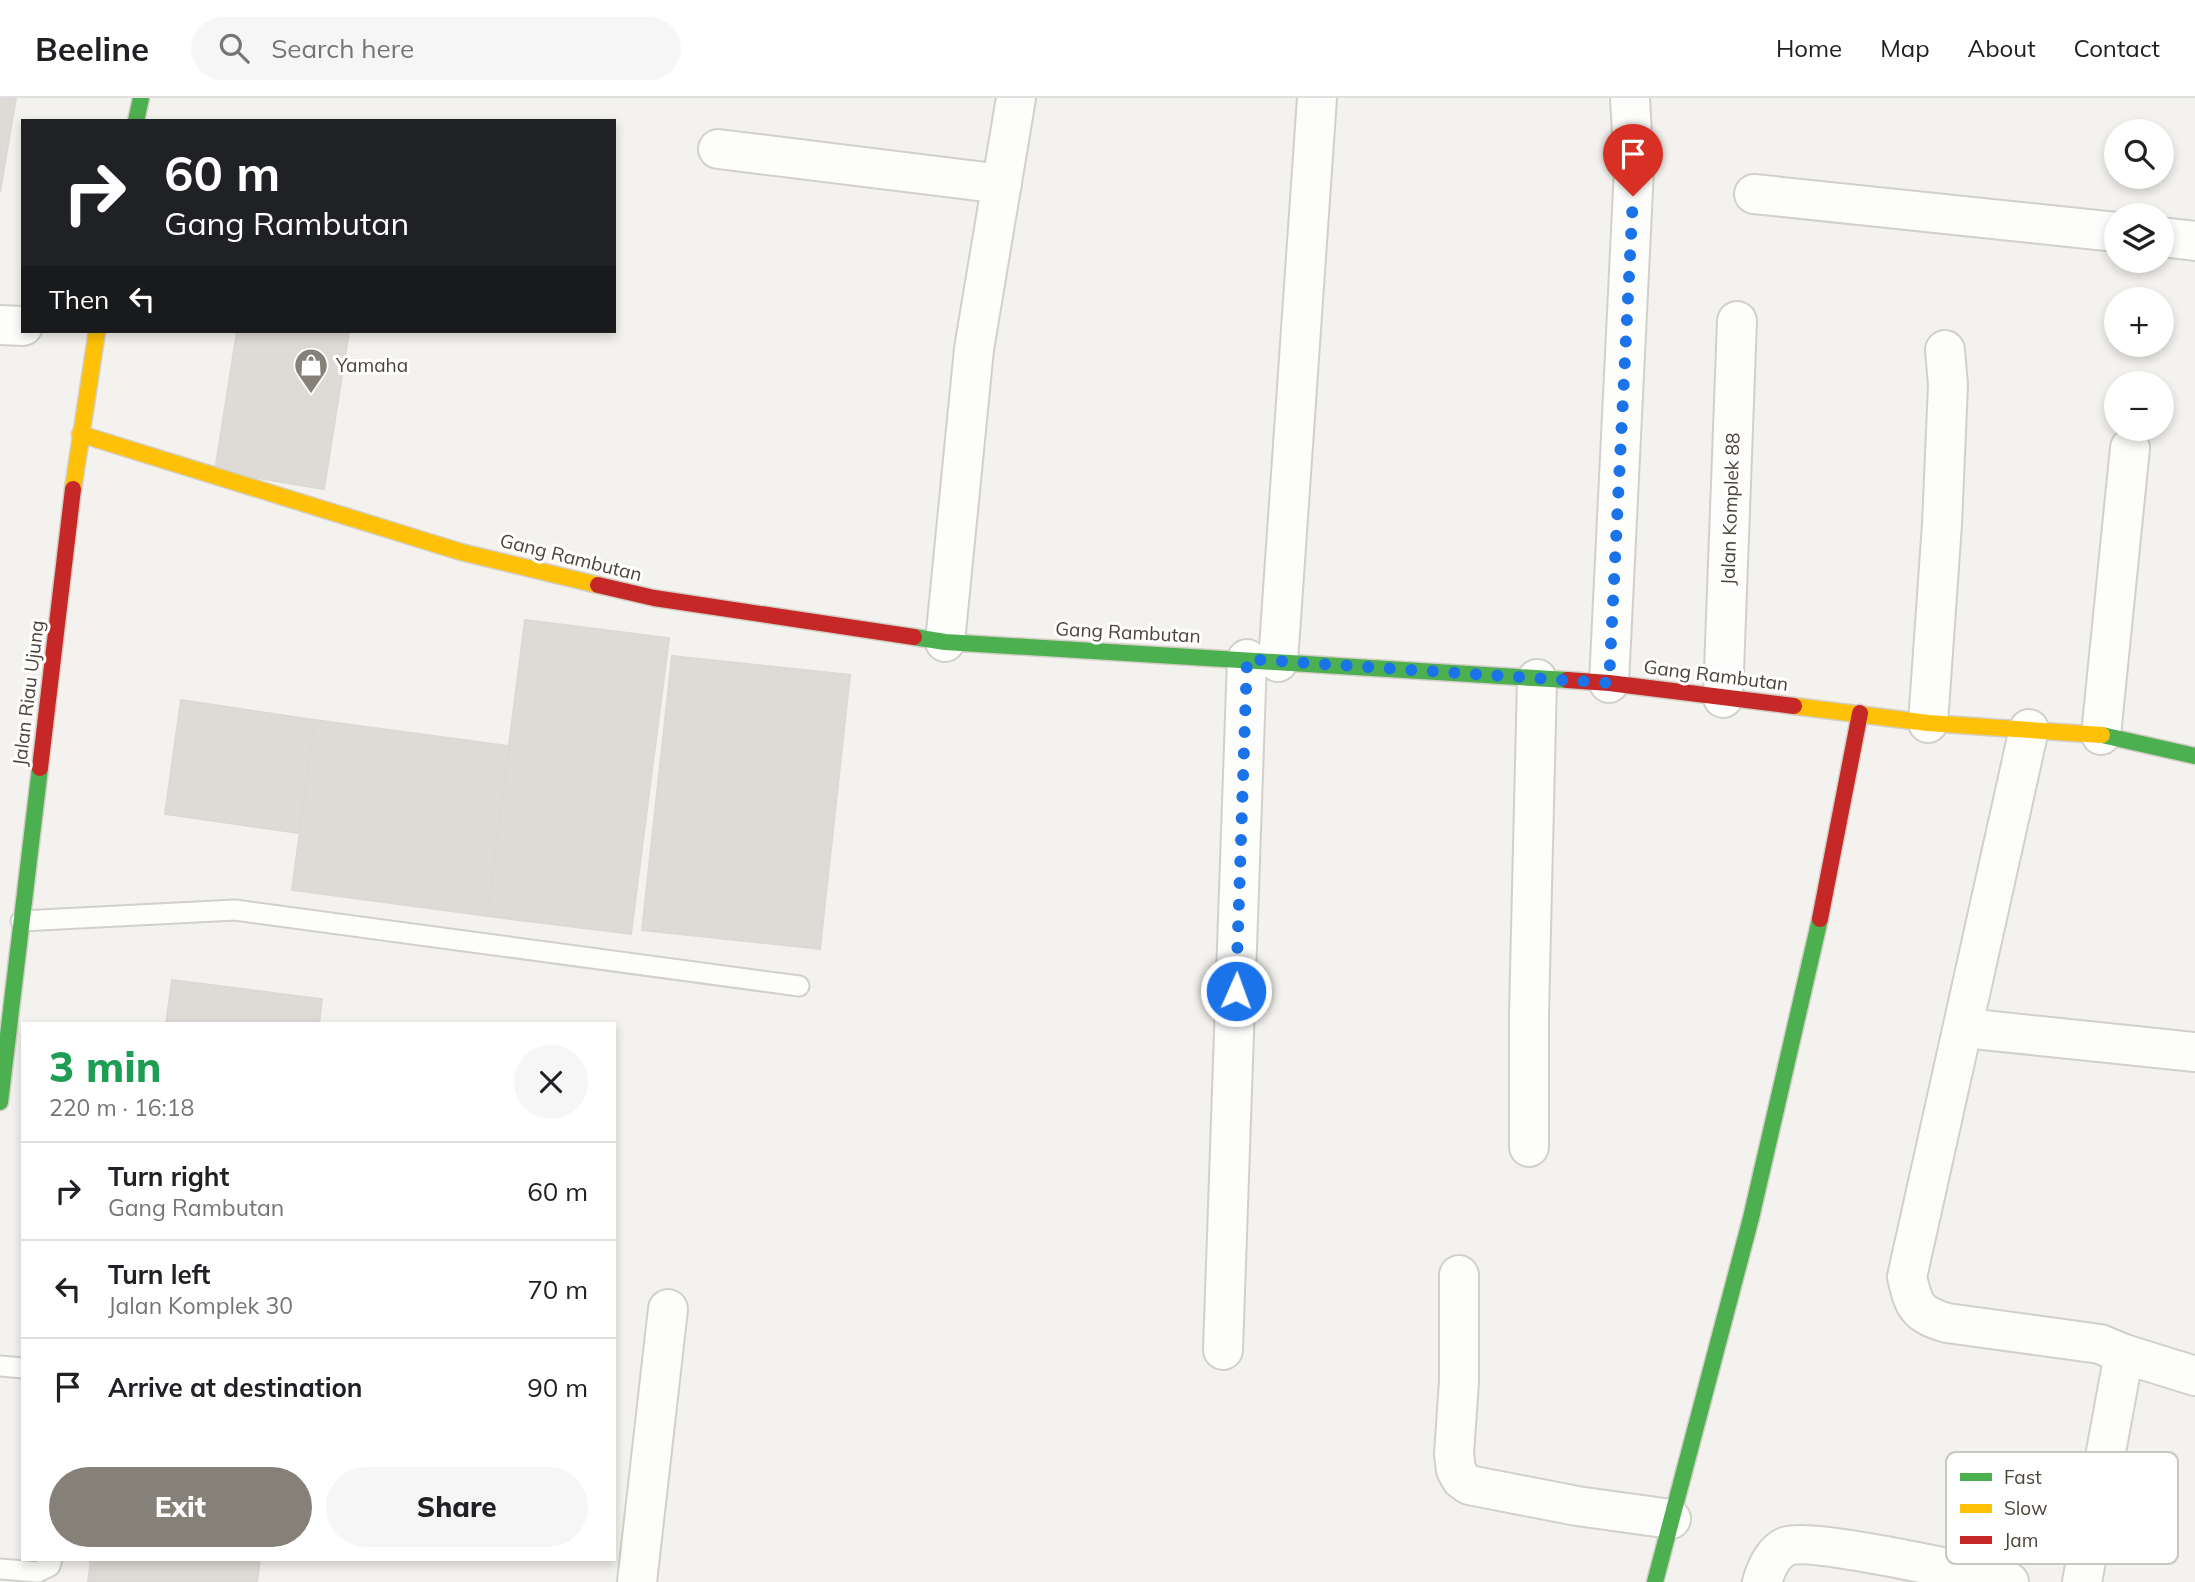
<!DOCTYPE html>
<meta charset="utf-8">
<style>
:root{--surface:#fff;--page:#f6f6f6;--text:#202124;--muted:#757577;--line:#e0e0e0;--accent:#868178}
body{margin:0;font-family:Mulish,sans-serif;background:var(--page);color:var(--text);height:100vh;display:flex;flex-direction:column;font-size:26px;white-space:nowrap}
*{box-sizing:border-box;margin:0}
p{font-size:23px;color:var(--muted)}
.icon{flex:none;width:38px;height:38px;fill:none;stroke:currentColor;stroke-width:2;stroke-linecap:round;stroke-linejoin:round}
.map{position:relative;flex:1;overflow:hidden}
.side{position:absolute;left:21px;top:924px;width:595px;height:539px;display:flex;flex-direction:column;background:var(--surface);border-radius:0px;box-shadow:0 4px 10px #0003}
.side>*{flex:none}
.guide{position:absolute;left:21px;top:21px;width:595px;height:214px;border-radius:0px;box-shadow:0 4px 10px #0003;background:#202124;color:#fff;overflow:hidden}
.fabs{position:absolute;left:2104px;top:21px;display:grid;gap:14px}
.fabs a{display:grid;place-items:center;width:70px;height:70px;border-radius:50%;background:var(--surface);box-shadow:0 4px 10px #0003;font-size:35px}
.pin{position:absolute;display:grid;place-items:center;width:60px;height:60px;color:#fff;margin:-72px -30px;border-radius:50% 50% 50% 0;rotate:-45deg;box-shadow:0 0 7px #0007}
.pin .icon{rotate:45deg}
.me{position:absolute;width:77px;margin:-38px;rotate:2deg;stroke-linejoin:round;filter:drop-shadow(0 0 5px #0008)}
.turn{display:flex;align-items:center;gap:24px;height:147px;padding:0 28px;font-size:32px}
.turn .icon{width:91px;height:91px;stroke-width:2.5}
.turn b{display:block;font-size:49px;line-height:60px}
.then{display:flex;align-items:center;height:66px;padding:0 28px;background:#0003;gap:14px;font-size:26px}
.round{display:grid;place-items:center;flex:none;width:74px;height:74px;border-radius:37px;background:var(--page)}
.head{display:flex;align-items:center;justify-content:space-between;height:119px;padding:0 28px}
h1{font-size:42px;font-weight:800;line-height:52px;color:#1e9e55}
.button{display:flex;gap:14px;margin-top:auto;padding:14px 28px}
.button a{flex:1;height:80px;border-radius:42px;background:var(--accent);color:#fff;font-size:28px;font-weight:800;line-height:80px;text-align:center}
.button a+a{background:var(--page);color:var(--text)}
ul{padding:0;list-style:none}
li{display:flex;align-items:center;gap:21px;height:98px;padding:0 28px;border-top:2px solid var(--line)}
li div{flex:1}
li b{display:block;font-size:26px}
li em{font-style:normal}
header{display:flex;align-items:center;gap:42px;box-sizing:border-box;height:98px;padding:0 35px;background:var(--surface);border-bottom:2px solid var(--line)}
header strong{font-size:33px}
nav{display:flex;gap:38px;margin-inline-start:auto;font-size:24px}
.search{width:490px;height:63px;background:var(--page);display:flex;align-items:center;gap:18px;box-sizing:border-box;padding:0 24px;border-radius:38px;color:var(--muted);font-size:26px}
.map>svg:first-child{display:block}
</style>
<header>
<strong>Beeline</strong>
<div class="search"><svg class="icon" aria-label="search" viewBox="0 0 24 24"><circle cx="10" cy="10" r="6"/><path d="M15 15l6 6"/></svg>Search here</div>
<nav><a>Home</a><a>Map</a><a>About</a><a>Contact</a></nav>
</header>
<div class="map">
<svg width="2195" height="1484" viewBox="0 0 2195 1484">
<rect width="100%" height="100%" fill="#f4f2ee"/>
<g fill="#dedbd6" stroke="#dcd9d4" stroke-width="2">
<polygon points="0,0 16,0 0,94"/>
<polygon points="237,233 349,233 324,391 215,373"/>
<polygon points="525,522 669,540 631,836 487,818"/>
<polygon points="672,558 850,577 820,851 642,832"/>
<polygon points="181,602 315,622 299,735 165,716"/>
<polygon points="315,622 509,648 487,818 292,792"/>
<polygon points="172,882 322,901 319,926 166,926"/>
<polygon points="91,1461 260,1461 257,1484 88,1484"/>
</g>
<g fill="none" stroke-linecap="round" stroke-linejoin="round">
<g stroke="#d2d0cb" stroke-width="23">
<g id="lane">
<polyline points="21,823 235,812 799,888"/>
<polyline points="0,1268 23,1270"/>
<polyline points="0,1471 38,1474 50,1468 52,1461"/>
</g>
</g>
<g stroke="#d2d0cb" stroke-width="42">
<g id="street">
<polyline points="718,51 1002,86"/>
<polyline points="1754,96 2116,134"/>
<polyline points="2161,139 2195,143"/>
<polyline points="0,227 23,228"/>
<polyline points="945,544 974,251 1016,0"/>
<polyline points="1278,564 1317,0"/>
<polyline points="1609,585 1634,71 1630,0"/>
<polyline points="1723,600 1737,223"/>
<polyline points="1928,625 1942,426 1948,287 1945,252"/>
<path d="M2029 631 1907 1179C1914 1209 1917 1216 1947 1225L2100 1246 2124 1256 2195 1278"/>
<polyline points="2101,637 2130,350"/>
<polyline points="1964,930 2195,954"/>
<polyline points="1529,1049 1529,916 1537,581"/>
<polyline points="1459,1177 1459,1283 1454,1356 1456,1372 1461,1381 1469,1387 1577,1408 1671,1421"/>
<polyline points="1223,1252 1247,561"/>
<polyline points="637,1484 668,1211"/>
<path d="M1762 1484C1766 1471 1773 1455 1785 1449 1807 1439 1944 1470 1976 1476"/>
<polyline points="1974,1484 1976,1476 2009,1484"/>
<polyline points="2082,1484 2124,1256"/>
</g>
</g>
<g stroke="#d3cfc5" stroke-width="19">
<g id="fast">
<polyline points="136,23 141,0"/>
<polyline points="914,539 945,544 1567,582"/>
<polyline points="2102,637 2195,658"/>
<polyline points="0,1004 40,670"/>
<polyline points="1655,1484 1751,1120 1820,821"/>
</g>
</g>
<g stroke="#d3cfc5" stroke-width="19">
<g id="slow">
<polyline points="80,336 461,454 598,487"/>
<polyline points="73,391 97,233"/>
<polyline points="1794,608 1928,625 2102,637"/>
</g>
</g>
<g stroke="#d3cfc5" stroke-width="19">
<g id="jam">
<polyline points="598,487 654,500 914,539"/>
<polyline points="1567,582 1609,585 1794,608"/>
<polyline points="40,670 73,391"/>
<polyline points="1820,821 1860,615"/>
</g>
</g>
<use href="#lane" stroke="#fdfdfc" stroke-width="19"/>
<use href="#street" stroke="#fdfdfc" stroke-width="38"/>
<use href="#fast" stroke="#4caf50" stroke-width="16"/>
<use href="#slow" stroke="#ffc107" stroke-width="16"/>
<use href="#jam" stroke="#c62828" stroke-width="16"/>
</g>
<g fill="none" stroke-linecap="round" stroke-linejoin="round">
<polyline stroke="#1a73e8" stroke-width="12" stroke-dasharray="0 21.6" points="1236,893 1247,561 1609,585 1633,98"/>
</g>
<defs>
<g id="shop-pin" transform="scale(1.75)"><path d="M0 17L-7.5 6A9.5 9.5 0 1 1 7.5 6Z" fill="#868178" stroke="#fff"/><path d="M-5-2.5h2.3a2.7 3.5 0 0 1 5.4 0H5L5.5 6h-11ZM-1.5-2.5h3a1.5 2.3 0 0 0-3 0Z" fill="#fff"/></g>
</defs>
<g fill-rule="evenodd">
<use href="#shop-pin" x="311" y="267"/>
</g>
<g text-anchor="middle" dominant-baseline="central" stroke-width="6" stroke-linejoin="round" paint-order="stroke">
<g font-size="19" fill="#4b4439" stroke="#fff" text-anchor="start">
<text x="336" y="267">Yamaha</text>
</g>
<g font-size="19" fill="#4b4439" stroke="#fff">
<text transform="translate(1730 411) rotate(-88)">Jalan Komplek 88</text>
<text transform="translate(571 459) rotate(14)">Gang Rambutan</text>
<text transform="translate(1128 534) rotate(3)">Gang Rambutan</text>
<text transform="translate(1716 577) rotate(7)">Gang Rambutan</text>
<text transform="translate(28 595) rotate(-83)">Jalan Riau Ujung</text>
</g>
</g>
<rect x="1946" y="1354" width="232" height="112" rx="10" fill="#fff" stroke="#c9c7c4" stroke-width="2"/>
<rect x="1960" y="1375" width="32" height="8" fill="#4caf50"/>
<rect x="1960" y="1406" width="32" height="9" fill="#ffc107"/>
<rect x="1960" y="1438" width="32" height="8" fill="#c62828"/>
<g font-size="19" fill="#4b4439">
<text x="2004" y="1386">Fast</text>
<text x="2004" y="1417">Slow</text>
<text x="2004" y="1449">Jam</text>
</g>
</svg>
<div class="fabs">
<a><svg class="icon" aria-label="search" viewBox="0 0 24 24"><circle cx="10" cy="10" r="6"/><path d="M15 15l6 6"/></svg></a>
<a><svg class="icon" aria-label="layers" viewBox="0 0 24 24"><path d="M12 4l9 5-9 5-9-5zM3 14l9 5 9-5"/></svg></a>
<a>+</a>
<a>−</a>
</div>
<div class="pin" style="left:1633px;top:98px;background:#d93025"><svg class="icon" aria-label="arrive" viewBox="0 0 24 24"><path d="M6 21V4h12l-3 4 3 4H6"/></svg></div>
<svg class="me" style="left:1236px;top:893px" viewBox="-20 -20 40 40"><circle r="17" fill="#1a73e8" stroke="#fff" stroke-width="3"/><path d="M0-11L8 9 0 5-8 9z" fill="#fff"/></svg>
<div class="guide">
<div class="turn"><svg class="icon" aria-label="right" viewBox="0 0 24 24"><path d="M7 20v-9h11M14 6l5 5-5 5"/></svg><div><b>60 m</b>Gang Rambutan</div></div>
<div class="then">Then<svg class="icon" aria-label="left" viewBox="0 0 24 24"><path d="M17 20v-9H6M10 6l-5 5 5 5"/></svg></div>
</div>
<section class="side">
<div class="head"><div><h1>3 min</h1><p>220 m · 16:18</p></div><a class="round"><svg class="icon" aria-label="close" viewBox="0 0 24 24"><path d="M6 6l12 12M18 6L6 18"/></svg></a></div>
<ul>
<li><svg class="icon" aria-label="right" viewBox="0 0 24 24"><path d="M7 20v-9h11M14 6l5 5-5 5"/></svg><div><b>Turn right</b><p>Gang Rambutan</p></div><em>60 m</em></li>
<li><svg class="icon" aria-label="left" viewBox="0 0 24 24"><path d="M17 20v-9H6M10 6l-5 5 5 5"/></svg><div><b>Turn left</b><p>Jalan Komplek 30</p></div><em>70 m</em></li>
<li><svg class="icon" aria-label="arrive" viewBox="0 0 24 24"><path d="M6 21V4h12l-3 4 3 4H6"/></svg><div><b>Arrive at destination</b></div><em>90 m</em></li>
</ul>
<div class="button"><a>Exit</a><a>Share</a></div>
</section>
</div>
